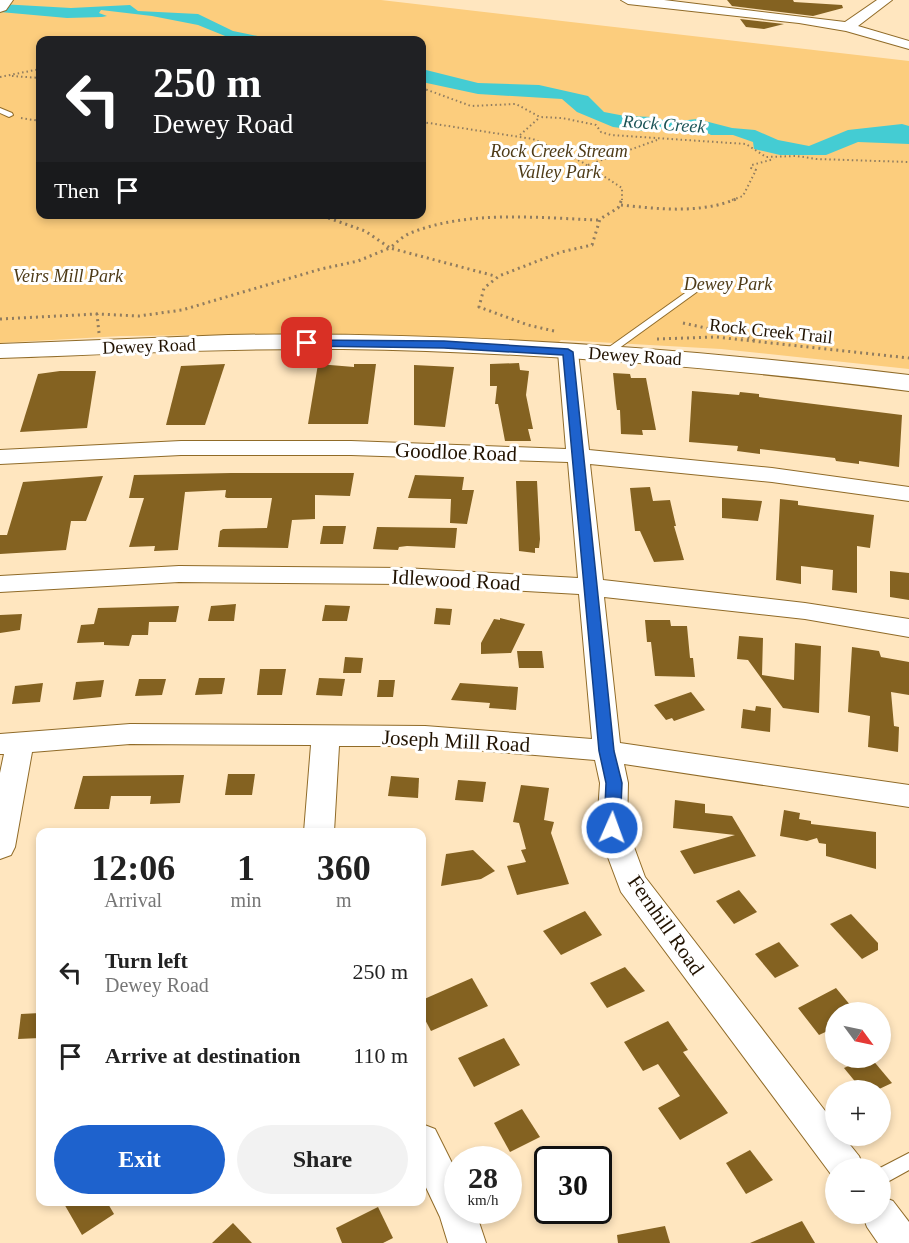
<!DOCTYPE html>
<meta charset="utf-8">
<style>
:root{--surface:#fff;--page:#f2f2f2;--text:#222;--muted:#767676;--accent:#1e62cd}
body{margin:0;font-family:Georgia,serif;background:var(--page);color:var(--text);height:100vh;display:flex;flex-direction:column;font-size:22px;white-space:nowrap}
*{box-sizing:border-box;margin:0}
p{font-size:20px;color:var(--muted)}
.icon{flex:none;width:33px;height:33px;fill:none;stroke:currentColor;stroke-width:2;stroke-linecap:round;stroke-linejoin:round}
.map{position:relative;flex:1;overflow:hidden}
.sheet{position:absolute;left:36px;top:828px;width:390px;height:378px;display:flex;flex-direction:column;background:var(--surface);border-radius:12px;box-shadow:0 3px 9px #0003}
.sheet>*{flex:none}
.hud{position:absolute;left:36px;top:36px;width:390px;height:183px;border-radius:12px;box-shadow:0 3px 9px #0003;background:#202124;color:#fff;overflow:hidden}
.needle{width:39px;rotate:123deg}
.controls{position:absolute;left:825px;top:1002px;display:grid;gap:12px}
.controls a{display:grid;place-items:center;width:66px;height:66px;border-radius:50%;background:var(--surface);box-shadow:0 3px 9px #0003;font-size:30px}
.speed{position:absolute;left:444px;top:1146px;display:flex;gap:12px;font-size:30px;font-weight:700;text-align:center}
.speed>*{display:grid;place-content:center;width:78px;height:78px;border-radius:50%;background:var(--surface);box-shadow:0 3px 9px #0003;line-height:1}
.speed small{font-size:15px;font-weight:400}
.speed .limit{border:3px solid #111;border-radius:9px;background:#fff;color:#111}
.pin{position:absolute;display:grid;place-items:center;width:51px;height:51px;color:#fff;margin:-26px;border-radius:12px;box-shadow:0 3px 9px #0006}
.me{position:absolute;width:66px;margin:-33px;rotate:2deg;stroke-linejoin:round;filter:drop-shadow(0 0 4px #0008)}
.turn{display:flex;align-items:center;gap:21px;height:126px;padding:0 18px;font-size:27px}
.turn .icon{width:78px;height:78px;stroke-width:2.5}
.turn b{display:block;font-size:42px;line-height:51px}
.then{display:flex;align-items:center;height:57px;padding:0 18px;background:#0003;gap:12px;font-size:22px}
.eta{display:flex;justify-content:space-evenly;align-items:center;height:102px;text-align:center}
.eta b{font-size:36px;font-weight:700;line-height:42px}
.button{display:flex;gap:12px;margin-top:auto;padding:12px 18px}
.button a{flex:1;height:69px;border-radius:36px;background:var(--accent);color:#fff;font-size:24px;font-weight:700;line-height:69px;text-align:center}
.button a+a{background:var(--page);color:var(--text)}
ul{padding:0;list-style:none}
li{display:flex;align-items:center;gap:18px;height:84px;padding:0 18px}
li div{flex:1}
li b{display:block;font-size:22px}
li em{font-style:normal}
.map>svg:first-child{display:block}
</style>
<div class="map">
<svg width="909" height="1243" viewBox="0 0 909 1243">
<rect width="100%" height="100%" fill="#ffe6bf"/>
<path fill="#fccd7d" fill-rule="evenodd" d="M0 0H381L909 61V369L721 349 561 340 559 342 322 334 121 336 0 343ZM40 40H422V214H40Z"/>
<g fill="#44ccd3">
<polygon points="0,4 71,8 130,5 138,11 198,14 233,31 277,40 235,40 198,25 152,16 101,10 99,13 107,16 102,17 67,18 0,12"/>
<polygon points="422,69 478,83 539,85 588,96 604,112 625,116 653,117 670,122 697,119 732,128 755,130 778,140 809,146 848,130 902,124 909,126 909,144 858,142 826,155 780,155 754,149 753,142 733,135 711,135 702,130 659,129 643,126 639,128 645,131 613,127 577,112 562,99 478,94 422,82"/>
</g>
<g fill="#846221">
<polygon points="727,0 793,0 794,2 842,5 843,8 813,16 732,6"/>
<polygon points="740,19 784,24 764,29 746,27"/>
<polygon points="519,363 520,370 529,371 526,395 533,429 528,429 531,441 505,441 498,404 495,404 497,386 490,386 490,364"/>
<polygon points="225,364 205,425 166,425 181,366"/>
<polygon points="318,364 354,367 354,364 376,364 368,424 308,424"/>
<polygon points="414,365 454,367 445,427 414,425"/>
<polygon points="60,371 96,371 87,428 20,432 38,374"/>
<polygon points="613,373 630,374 631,378 646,378 656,430 642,430 643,435 621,434 620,410 617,410 616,403"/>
<polygon points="692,391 739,395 740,392 759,394 759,397 902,415 899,467 859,461 859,464 836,461 835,458 760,449 760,454 737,451 738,446 689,442"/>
<polygon points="231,473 354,473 350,496 315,495 315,519 292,520 288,548 218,547 220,531 223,529 267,528 272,498 227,498 225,497 226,490 185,492 178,550 154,551 155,546 129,547 144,498 129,498 134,475"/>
<polygon points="415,475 464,477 462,490 474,490 467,524 450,523 451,499 408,498"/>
<polygon points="103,476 86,521 71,521 66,550 0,554 0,535 7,535 23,482"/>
<polygon points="516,481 537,481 540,539 539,548 535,548 535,553 519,551"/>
<polygon points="650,487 653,501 670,500 676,526 674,526 684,560 654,562 640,531 635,531 630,488"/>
<polygon points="722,498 762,501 758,521 722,518"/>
<polygon points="780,499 798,501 798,505 874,515 870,548 857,546 857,593 832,590 833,570 801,566 801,584 776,580"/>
<polygon points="323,526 346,526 343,544 320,544"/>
<polygon points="377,527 457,528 455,548 407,546 399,547 398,550 373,549"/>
<polygon points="890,571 909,573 909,600 890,597"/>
<polygon points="236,604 234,621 208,621 211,606"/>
<polygon points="325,605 350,606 347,621 322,621"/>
<polygon points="179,606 176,622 149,622 148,635 132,635 129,646 104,645 104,642 77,643 81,625 94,624 98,608"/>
<polygon points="436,608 452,609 450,625 434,624"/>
<polygon points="22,614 20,630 0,633 0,615"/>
<polygon points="500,618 525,624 511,653 481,654 481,643 494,619 500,620"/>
<polygon points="645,620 670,620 671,626 687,626 690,658 693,658 695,677 655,676 651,642 647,642"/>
<polygon points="739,636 763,638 762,675 794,680 795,643 821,646 819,713 783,708 748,660 737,659"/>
<polygon points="852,647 879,651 881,657 909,662 909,695 891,692 894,726 899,727 898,752 868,747 870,716 848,712"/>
<polygon points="517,651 542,651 544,668 519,668"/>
<polygon points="345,657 363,658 361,673 343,673"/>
<polygon points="260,669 286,669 282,695 257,695"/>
<polygon points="199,678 225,678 222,694 195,695"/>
<polygon points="319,678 345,679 342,696 316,695"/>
<polygon points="139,679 166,679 162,695 135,696"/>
<polygon points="104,680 101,697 73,700 76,682"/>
<polygon points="379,680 395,680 393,697 377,697"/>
<polygon points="43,683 40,702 12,704 15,686"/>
<polygon points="460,683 518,687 516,710 489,708 490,703 451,700"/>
<polygon points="691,692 705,710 674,721 672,718 666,720 654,705"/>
<polygon points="756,706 771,708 770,732 741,728 743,709 755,711"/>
<polygon points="228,774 255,774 252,795 225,795"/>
<polygon points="184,775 180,803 150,804 151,796 111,796 109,809 74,809 83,776"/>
<polygon points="391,776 419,778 418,798 388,796"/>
<polygon points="458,780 486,782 483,802 455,800"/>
<polygon points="521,785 549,788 544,820 554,822 551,833 569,884 517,895 507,866 526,862 521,850 526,849 519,823 513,822"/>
<polygon points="675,800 705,804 705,813 732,816 756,856 694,874 680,851 735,835 673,828"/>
<polygon points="784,810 800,813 799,819 811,821 811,824 876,832 876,869 826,856 826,844 819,843 817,838 807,841 780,836"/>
<polygon points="473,850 495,871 481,879 441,886 446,854"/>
<polygon points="739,890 757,912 734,924 716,901"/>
<polygon points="585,911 602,935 561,955 543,931"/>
<polygon points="851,914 878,943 878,950 862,959 830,924"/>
<polygon points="779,942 799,966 775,978 755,954"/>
<polygon points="625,967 645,991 607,1008 590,983"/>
<polygon points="472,978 488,1006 431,1031 422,1014 422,1000"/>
<polygon points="836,988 856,1012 836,1012 836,1027 819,1035 798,1008"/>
<polygon points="40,1013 40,1038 18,1039 21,1014"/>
<polygon points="668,1021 688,1050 683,1052 728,1113 680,1140 658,1108 680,1096 658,1064 643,1071 624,1042"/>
<polygon points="504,1038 520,1065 474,1087 458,1058"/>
<polygon points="866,1058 871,1058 892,1083 877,1090 862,1090 844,1068"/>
<polygon points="522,1109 540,1137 510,1152 494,1123"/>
<polygon points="750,1150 773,1180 746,1194 726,1163"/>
<polygon points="63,1202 107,1202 114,1214 82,1235"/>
<polygon points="378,1207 393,1238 383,1243 342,1243 336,1228"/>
<polygon points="802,1221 815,1243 750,1243"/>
<polygon points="233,1223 252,1243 212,1243"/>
<polygon points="665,1226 670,1243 618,1243 617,1235"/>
</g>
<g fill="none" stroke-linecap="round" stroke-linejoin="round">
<g stroke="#906b28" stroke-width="2">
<g id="service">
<polygon points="0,108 12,113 13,115 9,117 0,113"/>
<polygon points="702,281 705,282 705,286 611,354 605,354 605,350"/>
<polygon points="909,1153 909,1170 880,1186 880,1168"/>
</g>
</g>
<g stroke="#906b28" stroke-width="2">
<g id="minor">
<polygon points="621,0 664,0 845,22 877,0 892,0 858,26 909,41 909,49 846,31 799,23 628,4"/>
<polygon points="568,346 575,348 578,352 589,450 772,468 909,487 909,501 772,482 590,464 603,580 805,603 909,619 909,637 805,619 604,597 620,743 909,785 909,807 624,764 628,783 627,828 645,877 836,1125 836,1136 843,1136 859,1156 864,1168 836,1168 836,1181 621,892 597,828 600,783 595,760 425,746 339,746 334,832 304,832 311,745 130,744 32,752 15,847 11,855 0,859 0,773 4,754 0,754 0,734 130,724 425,726 592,739 579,594 404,584 179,582 0,592 0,576 179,566 404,568 578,578 568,462 351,455 181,455 0,464 0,450 181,441 351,441 566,449 558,352 561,348"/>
<polygon points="422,1124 435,1129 458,1175 458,1210 475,1210 486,1243 448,1243 440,1217 422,1179"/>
<polygon points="880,1196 893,1201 909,1222 909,1243 878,1243 867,1227 862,1214 880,1214"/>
</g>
</g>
<g stroke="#906b28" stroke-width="2">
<g id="tertiary">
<polygon points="0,0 13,0 6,10 0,12"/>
<path d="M228 335C456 331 683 348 909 375V391C721 367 533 352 343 349 229 348 114 354 0 358V344Z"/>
</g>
</g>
<g stroke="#907c5f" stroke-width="2" stroke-dasharray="1.5 3" stroke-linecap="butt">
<polyline points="12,76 40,78"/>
<polyline points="0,77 40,69"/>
<polyline points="422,88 471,106 516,104 540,117 562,118 596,125 601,132 611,135 746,144 766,157 797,156 816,159 909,162"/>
<polyline points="21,118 40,121"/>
<polyline points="422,122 533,139 582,162 622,188 622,200"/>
<polyline points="520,135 540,117"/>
<polyline points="588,165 657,140"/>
<polyline points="732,200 743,196 756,170 751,168 752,165 774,159"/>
</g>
<g stroke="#907c5f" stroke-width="3" stroke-dasharray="2 4" stroke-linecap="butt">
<path d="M621 205C659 209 700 214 736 199"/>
<path d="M317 214 365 231 390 248C397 242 404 235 413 232 470 210 539 218 599 220"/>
<polyline points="0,319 97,314"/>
<polyline points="683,323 751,338 757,343"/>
<polyline points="554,331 528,325 479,307 484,288 499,276 561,252 592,245 600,219 618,208 622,199"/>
<polyline points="99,333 97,314 139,316 182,310 321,269 358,261 390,248 495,276"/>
<polyline points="657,339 716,337 909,358"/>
</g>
<use href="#service" fill="#fff" fill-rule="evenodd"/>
<use href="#minor" fill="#fff" fill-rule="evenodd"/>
<use href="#tertiary" fill="#fff" fill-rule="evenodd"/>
</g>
<polygon fill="#1e62cd" stroke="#144085" stroke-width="1.5" points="303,340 444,341 568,349 573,352 614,751 622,783 620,828 618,833 612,834 607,833 604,828 606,783 599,751 563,355 444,348 307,346 303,345"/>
<g text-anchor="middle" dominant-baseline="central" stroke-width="6" stroke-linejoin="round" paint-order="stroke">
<g font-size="18" font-style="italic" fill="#1b5457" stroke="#fff">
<text transform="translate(664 124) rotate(4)">Rock Creek</text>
</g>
<g font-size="18" font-style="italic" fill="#4e3b17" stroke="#fff">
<text x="559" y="151">Rock Creek Stream<tspan x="559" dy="21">Valley Park</tspan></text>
<text x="68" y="276">Veirs Mill Park</text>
<text x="728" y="284">Dewey Park</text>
</g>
<g font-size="18" fill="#211200" stroke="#fff">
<text transform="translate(771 331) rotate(6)">Rock Creek Trail</text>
<text transform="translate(149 346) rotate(-2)">Dewey Road</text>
<text transform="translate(635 356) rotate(4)">Dewey Road</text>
</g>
<g font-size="21" fill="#211200" stroke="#fff">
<text transform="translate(456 452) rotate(2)">Goodloe Road</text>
<text transform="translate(456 580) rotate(3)">Idlewood Road</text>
<text transform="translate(456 741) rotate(3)">Joseph Mill Road</text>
<text transform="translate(666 925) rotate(55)">Fernhill Road</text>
</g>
</g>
</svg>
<div class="controls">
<a><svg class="needle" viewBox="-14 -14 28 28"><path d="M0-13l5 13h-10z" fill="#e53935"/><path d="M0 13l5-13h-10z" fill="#767676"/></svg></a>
<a>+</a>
<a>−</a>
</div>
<div class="speed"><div>28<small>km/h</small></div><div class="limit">30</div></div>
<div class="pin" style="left:307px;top:343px;background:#d93025"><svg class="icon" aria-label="arrive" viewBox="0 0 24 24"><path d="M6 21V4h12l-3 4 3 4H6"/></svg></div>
<svg class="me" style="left:612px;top:828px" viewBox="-20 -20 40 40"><circle r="17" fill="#1e62cd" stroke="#fff" stroke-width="3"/><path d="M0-11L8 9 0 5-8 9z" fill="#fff"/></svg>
<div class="hud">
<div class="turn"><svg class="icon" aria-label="left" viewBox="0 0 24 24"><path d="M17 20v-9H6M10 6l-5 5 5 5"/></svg><div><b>250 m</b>Dewey Road</div></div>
<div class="then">Then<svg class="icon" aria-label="arrive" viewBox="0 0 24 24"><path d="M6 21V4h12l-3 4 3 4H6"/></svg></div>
</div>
<section class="sheet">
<div class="eta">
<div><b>12:06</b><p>Arrival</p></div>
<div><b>1</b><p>min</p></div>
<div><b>360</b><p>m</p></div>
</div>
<ul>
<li><svg class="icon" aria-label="left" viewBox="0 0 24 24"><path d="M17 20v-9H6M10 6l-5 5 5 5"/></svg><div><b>Turn left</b><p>Dewey Road</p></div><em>250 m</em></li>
<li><svg class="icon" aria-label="arrive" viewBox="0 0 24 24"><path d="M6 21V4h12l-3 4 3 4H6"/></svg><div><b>Arrive at destination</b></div><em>110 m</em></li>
</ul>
<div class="button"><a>Exit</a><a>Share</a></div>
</section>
</div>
